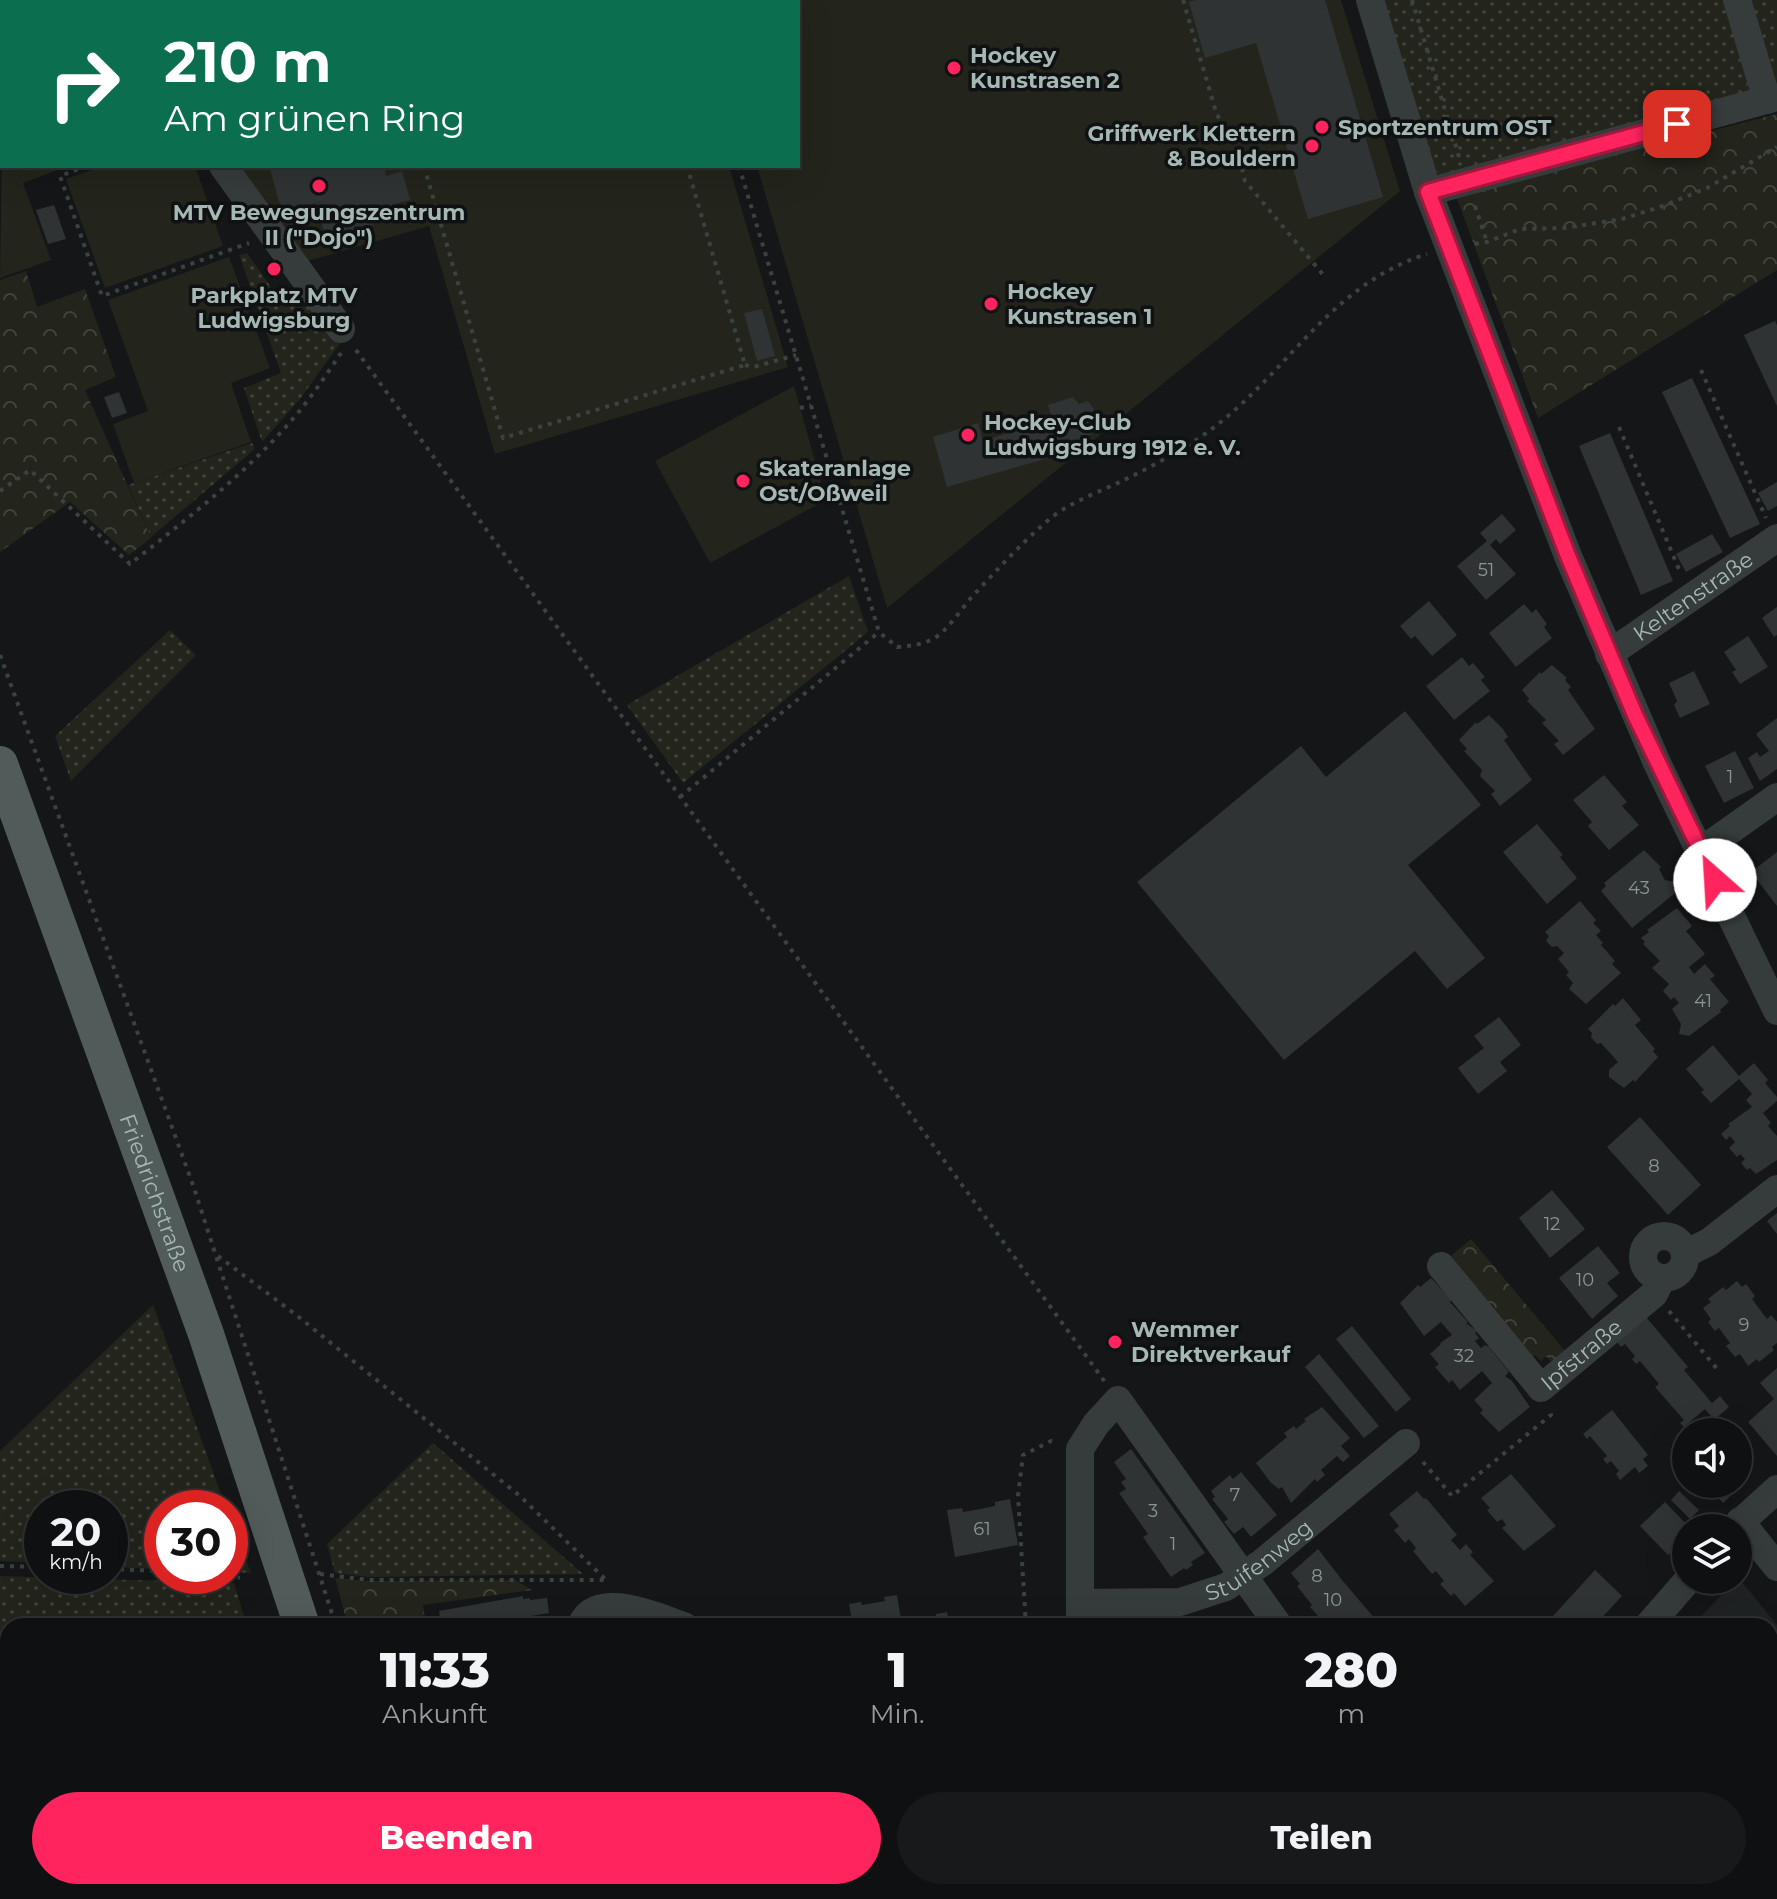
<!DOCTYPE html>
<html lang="de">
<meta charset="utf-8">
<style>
:root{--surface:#0f1011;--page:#18191a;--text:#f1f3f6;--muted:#9b9d9f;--line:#2f3031;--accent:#ff245e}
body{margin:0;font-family:Montserrat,sans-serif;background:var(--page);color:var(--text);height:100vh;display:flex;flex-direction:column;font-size:30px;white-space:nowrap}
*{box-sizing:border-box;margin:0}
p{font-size:26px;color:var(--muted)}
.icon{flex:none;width:44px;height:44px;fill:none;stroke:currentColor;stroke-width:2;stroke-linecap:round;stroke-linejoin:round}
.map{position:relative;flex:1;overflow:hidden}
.side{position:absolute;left:0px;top:1618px;width:1778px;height:282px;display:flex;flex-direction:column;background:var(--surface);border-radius:24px 24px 0 0;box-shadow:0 8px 32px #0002,0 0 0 2px var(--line)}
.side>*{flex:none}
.top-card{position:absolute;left:0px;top:0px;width:800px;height:168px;box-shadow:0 8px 32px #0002,0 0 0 2px var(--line);background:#0b6e4f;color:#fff;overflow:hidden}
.buttons{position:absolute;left:1672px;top:1418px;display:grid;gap:16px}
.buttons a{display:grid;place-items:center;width:80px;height:80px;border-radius:50%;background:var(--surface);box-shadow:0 8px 32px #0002,0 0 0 2px var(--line);font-size:40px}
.speed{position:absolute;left:24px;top:1490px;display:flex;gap:16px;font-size:40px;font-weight:700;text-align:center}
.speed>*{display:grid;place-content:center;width:104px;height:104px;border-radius:50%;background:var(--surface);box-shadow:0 8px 32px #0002,0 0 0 2px var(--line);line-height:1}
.speed small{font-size:20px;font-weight:400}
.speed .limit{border:12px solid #d22;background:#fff;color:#111}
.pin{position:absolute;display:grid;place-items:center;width:68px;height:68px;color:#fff;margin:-34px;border-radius:16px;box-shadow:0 4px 12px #0006}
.me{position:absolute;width:88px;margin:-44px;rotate:334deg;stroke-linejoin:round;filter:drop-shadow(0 0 6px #0008)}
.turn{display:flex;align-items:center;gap:28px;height:168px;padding:0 32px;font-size:36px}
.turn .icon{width:104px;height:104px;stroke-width:2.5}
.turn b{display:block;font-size:56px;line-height:68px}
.eta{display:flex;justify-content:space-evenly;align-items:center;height:136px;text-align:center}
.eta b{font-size:48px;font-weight:800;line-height:56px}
.primary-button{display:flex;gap:16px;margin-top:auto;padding:16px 32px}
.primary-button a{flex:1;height:92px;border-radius:48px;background:var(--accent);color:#fff;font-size:32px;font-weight:800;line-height:92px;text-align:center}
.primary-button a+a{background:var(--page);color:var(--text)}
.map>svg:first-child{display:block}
</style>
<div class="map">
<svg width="1777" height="1899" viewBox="0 0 1777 1899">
<defs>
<pattern id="grass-dots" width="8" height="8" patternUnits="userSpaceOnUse" patternTransform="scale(2)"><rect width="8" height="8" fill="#23251c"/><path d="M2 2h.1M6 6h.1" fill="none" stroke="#40433b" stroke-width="1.8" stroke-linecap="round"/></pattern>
<pattern id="forest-crowns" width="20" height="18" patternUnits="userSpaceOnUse" patternTransform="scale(2)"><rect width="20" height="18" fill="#23251c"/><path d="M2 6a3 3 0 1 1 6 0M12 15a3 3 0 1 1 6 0" fill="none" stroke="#40433b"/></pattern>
</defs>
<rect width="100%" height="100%" fill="#141617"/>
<polygon fill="#202324" points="1738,1577 1777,1625 1777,1851 1770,1842 1770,1626 1692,1626"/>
<g fill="url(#grass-dots)">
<polygon points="1384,0 1777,0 1777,97 1445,177 1438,174 1433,162"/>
<polygon points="247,253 283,304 304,307 312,302 341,342 300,399 262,442 244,388 281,373 239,255"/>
<polygon points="252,443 255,449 151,537 128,485"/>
<polygon points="849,576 868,632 683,783 627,705"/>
<polygon points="170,630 196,655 71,781 55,736"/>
<polygon points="153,1305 226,1508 162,1508 162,1569 110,1567 110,1508 42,1508 42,1563 0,1561 0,1451"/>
<polygon points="433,1443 583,1574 369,1577 335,1573 327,1544"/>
<polygon points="230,1518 251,1573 230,1572"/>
<polygon points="0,1576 234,1583 247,1626 8,1626 8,1663 0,1657"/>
</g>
<g fill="url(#forest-crowns)">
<polygon points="1777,114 1777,270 1538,418 1456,196"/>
<polygon points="26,271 37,307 85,289 116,377 85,390 151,538 129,555 70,502 0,552 0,280"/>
<polygon points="1471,1239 1566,1352 1553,1364 1546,1356 1541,1361 1535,1355 1531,1358 1447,1259"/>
<polygon points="335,1578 368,1581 515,1580 532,1590 423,1605 426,1626 348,1626"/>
<polygon points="1770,1845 1777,1853 1777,1887 1762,1899 1520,1899 1514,1892 1770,1892"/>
<polygon points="419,1892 477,1892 478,1899 421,1899"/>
<polygon points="631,1892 845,1892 846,1899 633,1899"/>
</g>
<g fill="#23251c">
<polygon points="248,0 680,0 681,2 249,2"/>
<polygon points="759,0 1341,0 1400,191 887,608 757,166 798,166 798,2 752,2"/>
<polygon points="2,148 2,166 69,166 23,183 51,260 0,278"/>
<polygon points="103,166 195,166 223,246 105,288 66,179"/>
<polygon points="234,166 729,166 788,367 495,454 429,226 301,263"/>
<polygon points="229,257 270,368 231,383 251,442 134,483 113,424 148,411 108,300"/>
<polygon points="794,386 826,500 710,563 655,461"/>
<polygon points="1130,1892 1220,1892 1221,1899 1131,1899"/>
</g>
<g fill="#2f3333">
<polygon points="1196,0 1325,0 1383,197 1308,219 1256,43 1205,58 1189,2"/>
<polygon points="269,166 397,166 385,171 386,176 402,171 410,200 395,204 399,217 326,238 316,204 324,201 282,212"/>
<polygon points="54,205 66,239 48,244 36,210"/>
<polygon points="762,309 775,356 757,361 744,313"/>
<polygon points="1775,321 1777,325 1777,406 1744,335"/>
<polygon points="1692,378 1760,524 1730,538 1662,392"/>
<polygon points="119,392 127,413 112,418 104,397"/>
<polygon points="1073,397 1079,404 1088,401 1104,423 1070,452 947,487 933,437 978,423 983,441 1052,419 1048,405"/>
<polygon points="1610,433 1673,581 1641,595 1579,446"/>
<polygon points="1777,482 1777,506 1768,511 1758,493"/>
<polygon points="1502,514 1516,530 1500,544 1496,539 1490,545 1516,574 1486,600 1457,566 1487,541 1480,533"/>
<polygon points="1712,534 1723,552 1686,572 1676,554"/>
<polygon points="1429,601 1457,635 1432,656 1415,636 1411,639 1400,626"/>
<polygon points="1524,604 1532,613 1536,609 1547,624 1544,627 1552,638 1516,667 1489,633"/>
<polygon points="1777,607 1777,635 1774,637 1762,618"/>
<polygon points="1748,636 1768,667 1740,684 1732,672 1736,670 1724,652"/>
<polygon points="1462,657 1469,666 1473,663 1485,677 1481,680 1490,691 1454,720 1426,686"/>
<polygon points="1552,665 1567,678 1565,680 1571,687 1568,690 1595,729 1563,755 1554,744 1559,741 1542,723 1546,720 1527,701 1529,699 1522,690 1540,672 1541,674"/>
<polygon points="1694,671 1710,704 1680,718 1674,705 1677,701 1669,683"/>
<polygon points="1405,711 1481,805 1408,865 1485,958 1447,989 1415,951 1284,1060 1137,882 1301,746 1326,777"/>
<polygon points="1489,715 1503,729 1508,737 1504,740 1532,780 1500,806 1491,794 1495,791 1480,776 1482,770 1464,751 1467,749 1459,740 1476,722 1477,724"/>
<polygon points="1777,718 1777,769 1760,781 1748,758 1757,752 1760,757 1769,751 1756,734"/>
<polygon points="1735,751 1754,788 1724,803 1705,766"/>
<polygon points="1604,775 1627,802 1622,806 1639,825 1609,850 1588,826 1592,822 1573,800"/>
<polygon points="1537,824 1563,855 1560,857 1577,878 1547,904 1503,852"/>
<polygon points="1644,850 1661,867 1659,869 1665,880 1675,882 1674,894 1632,928 1601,891 1606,886 1604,883"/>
<polygon points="1777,852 1777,906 1751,872"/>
<polygon points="1580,901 1596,920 1593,923 1601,931 1596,935 1603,943 1601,945 1615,961 1612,964 1621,973 1586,1004 1569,989 1573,983 1566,975 1569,972 1558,959 1564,953 1557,946 1552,947 1546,941 1549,936 1545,932"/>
<polygon points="1677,908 1692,926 1686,931 1705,954 1689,967 1694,974 1705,964 1715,976 1710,979 1729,1002 1720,1010 1721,1012 1689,1036 1679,1034 1681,1024 1672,1009 1679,1003 1674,997 1671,1000 1663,991 1669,984 1652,968 1660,961 1643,944 1645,942 1641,938 1649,932 1647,930"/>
<polygon points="1623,998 1641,1020 1635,1025 1655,1049 1653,1051 1658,1057 1635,1082 1633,1080 1624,1088 1609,1077 1609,1070 1618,1062 1601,1043 1597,1044 1591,1037 1592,1033 1588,1029 1613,1004 1615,1006"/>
<polygon points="1499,1017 1521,1045 1500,1062 1507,1071 1478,1094 1458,1068 1484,1048 1474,1036"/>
<polygon points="1713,1045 1739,1076 1754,1063 1768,1080 1765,1083 1777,1097 1777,1101 1763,1113 1771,1123 1768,1126 1777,1136 1777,1160 1756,1174 1750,1168 1747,1170 1741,1163 1745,1159 1740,1154 1737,1157 1729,1148 1735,1142 1730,1136 1726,1140 1721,1134 1730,1126 1728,1124 1752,1107 1746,1100 1752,1094 1739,1079 1711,1103 1701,1092 1704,1090 1686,1069"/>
<polygon points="1640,1117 1701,1185 1668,1215 1607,1147"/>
<polygon points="1552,1190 1585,1229 1550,1258 1519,1218"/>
<polygon points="1777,1213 1777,1234 1767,1221"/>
<polygon points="1598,1246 1620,1273 1607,1283 1618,1296 1592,1319 1559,1278"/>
<polygon points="1431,1278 1452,1300 1450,1302 1468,1322 1466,1323 1477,1331 1475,1333 1479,1338 1475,1341 1481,1348 1485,1345 1489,1347 1509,1372 1505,1376 1512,1381 1530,1407 1499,1432 1480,1413 1483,1410 1474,1400 1492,1383 1482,1371 1460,1390 1452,1380 1449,1383 1435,1367 1439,1364 1430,1354 1441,1344 1440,1343 1452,1335 1441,1322 1424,1336 1400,1303 1418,1285 1420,1287"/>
<polygon points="1737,1281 1742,1287 1746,1284 1755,1296 1752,1299 1767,1319 1771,1315 1777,1322 1777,1343 1772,1347 1774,1350 1759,1362 1757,1359 1748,1366 1740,1354 1735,1357 1726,1346 1730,1343 1719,1328 1715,1331 1708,1322 1711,1319 1703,1308 1711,1302 1708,1299 1723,1287 1726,1290"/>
<polygon points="1646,1317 1688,1367 1684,1370 1712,1403 1720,1396 1729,1407 1714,1420 1705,1409 1684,1427 1680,1423 1684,1420 1655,1387 1659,1384 1640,1361 1636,1364 1632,1359 1635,1356 1625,1344 1621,1347 1617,1342"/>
<polygon points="1352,1326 1411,1399 1396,1412 1336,1339"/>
<polygon points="1319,1354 1379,1426 1364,1438 1305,1367"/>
<polygon points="1777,1368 1777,1456 1748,1422 1774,1399 1760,1383"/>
<polygon points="1322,1407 1350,1438 1341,1446 1350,1456 1343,1462 1337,1456 1321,1470 1325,1475 1317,1482 1315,1479 1291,1503 1282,1487 1279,1489 1271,1483 1256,1463 1287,1437 1284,1433 1294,1426 1296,1429 1306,1421 1304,1419"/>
<polygon points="1612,1410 1648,1455 1643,1459 1648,1466 1639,1473 1635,1467 1620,1480 1616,1474 1619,1471 1611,1461 1607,1464 1603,1459 1607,1456 1590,1436 1587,1439 1583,1434"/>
<polygon points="1131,1449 1205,1553 1191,1562 1193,1565 1186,1570 1184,1568 1171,1577 1143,1537 1148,1534 1119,1493 1126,1489 1121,1482 1126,1479 1114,1462"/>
<polygon points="1241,1472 1277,1515 1251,1537 1243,1527 1234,1534 1224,1522 1228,1519 1212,1499 1215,1497 1211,1491 1230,1475 1233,1479"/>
<polygon points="1738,1472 1746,1481 1723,1503 1706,1485 1703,1488 1699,1484 1738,1484"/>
<polygon points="1511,1474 1556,1526 1524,1551 1502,1528 1506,1525 1502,1519 1497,1522 1487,1510 1490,1508 1481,1498"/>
<polygon points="1417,1491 1424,1499 1426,1498 1457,1535 1451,1540 1460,1550 1466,1544 1473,1552 1470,1555 1494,1581 1465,1606 1454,1593 1451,1596 1440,1584 1444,1581 1436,1571 1432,1574 1413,1551 1416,1548 1409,1539 1405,1543 1394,1530 1399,1526 1389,1514"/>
<polygon points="1679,1491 1699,1510 1690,1519 1671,1500"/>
<polygon points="1010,1499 1018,1545 955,1557 947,1510 962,1508 963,1512 980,1509 995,1506 995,1502"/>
<polygon points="1665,1502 1690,1528 1686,1528 1686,1538 1668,1555 1640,1526"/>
<polygon points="1318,1549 1342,1580 1381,1626 1327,1626 1310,1607 1312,1605 1297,1586 1300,1584 1291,1573"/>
<polygon points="1595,1570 1622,1596 1594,1626 1544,1626"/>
<polygon points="897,1595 901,1620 911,1618 912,1621 936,1617 936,1614 947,1612 950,1626 853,1626 849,1604 861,1602 862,1605 885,1601 884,1597"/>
<polygon points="523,1596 523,1599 530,1598 530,1600 547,1598 549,1613 470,1626 441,1626 439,1611"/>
<polygon points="1727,1615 1737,1626 1714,1626"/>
<polygon points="997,1617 999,1626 973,1626 987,1622 987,1619"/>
<polygon points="1772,1638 1777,1644 1777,1734 1770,1725 1770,1720 1776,1717 1770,1710"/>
<polygon points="1777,1750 1777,1836 1770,1828 1770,1755"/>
<polygon points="530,1892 580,1892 581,1899 532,1899"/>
<polygon points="1327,1892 1355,1892 1349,1899 1335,1899"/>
<polygon points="1359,1892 1384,1892 1377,1899 1365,1899"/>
<polygon points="1396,1892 1412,1892 1421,1899 1390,1899"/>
</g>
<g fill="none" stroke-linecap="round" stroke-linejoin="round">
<g stroke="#3b4341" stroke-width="4" stroke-dasharray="4 6" stroke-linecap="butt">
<polyline points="689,0 690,2"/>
<polyline points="1183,0 1217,115 1234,137 1245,181 1325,277"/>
<polyline points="1412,0 1460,160"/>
<polyline points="651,2 657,0"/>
<polyline points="87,166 60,176 102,296 249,243"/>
<polyline points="424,166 503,438 745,365 687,166"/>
<path d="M739 166 879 632 897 647C910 646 921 645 933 639 947 631 960 611 970 599 997 570 1022 542 1052 517 1073 501 1099 492 1122 481 1149 468 1177 453 1202 436 1286 378 1326 286 1427 254"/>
<polyline points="1475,206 1487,242"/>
<polyline points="290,219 302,216 299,207"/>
<polyline points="1475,244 1487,242 1520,229 1564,228 1622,219 1663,206 1707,188 1777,147"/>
<polyline points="356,350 1105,1382"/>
<polyline points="745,365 754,367 796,355"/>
<polyline points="1701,370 1766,518"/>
<polyline points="800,408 811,405"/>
<polyline points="1619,427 1681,574"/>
<path d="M0 491 30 470 130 564C191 516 253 468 302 408 316 390 329 371 341 353"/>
<polyline points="0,655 193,1185 336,1626"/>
<polyline points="680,797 879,632"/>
<polyline points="218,1256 295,1314 520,1496 605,1579"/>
<polyline points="1669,1311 1718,1370"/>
<polyline points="1423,1462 1452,1496 1551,1415 1549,1409"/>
<polyline points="0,1566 42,1567"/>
<polyline points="110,1569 162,1571"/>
<polyline points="320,1574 369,1580 605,1580"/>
<polyline points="228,1576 240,1578"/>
<polyline points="530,1626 555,1621"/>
<polyline points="1026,1626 1018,1496 1023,1455 1051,1441 1058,1443"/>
<polyline points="0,1668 8,1674"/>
<polyline points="294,1892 297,1899"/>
<polyline points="412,1892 413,1899"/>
<polyline points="940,1892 940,1899"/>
<polyline points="1028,1892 1028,1899"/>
<polyline points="1600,1899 1602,1892"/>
</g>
<g stroke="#353c3b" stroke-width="28">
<polyline points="117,0 118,2"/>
<polyline points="1370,0 1428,192 1568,556 1657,763 1777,1011"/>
<polyline points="1737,0 1767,100"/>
<polyline points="223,166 341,329"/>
<polyline points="1428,192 1777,97"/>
<path id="s1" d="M1609 654 1777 538"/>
<polyline points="1701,851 1777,797"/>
<circle cx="1664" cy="1257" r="21"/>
<polyline points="1685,1254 1709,1242 1777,1189"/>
<path id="s2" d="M1441 1266 1541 1388 1654 1294 1662 1278"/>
<polyline points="1740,1521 1777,1567"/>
<polyline points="1734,1528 1777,1489"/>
<path id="s3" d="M1080 1603 1180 1602 1226 1587 1263 1562 1406 1443"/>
<path d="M581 1626C595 1588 657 1617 684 1626"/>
<polyline points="1080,1626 1080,1449 1096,1424 1118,1400 1279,1626"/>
<polyline points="1648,1626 1688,1580"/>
<polyline points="607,1892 609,1899"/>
<polyline points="1080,1892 1080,1899"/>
<polyline points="1486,1892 1492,1899"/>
</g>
<g stroke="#515b5a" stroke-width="36">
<path id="s4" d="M0 764 206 1334 302 1626"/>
<polyline points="377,1892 378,1899"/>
</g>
</g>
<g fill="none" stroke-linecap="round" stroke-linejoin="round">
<g stroke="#a6173d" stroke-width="20">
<polyline id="route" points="1677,124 1428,192 1568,556 1635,715 1715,880"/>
</g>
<use href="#route" stroke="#ff245e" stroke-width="14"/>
</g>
<g fill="#ff245e" stroke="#0f1112" stroke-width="3">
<circle cx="954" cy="68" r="8"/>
<circle cx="1322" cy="127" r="8"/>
<circle cx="1312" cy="146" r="8"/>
<circle cx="319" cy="186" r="8"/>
<circle cx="274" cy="269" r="8"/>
<circle cx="991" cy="304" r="8"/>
<circle cx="968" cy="435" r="8"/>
<circle cx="743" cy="481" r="8"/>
<circle cx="1115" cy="1342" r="8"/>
</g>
<g text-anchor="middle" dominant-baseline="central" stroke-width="7" stroke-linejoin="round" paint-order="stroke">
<g font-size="18" fill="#889794">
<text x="1486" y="570">51</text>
<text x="1730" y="777">1</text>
<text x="1639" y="888">43</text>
<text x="1703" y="1001">41</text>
<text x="1654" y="1166">8</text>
<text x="1552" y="1224">12</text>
<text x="1585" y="1280">10</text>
<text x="1744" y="1325">9</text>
<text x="1464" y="1356">32</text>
<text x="1235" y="1495">7</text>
<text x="1153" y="1511">3</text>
<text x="982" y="1529">61</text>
<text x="1173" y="1544">1</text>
<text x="1317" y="1576">8</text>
<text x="1333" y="1600">10</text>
</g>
<g font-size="22" font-weight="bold" fill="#a5b8b4" stroke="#0f1112" text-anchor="start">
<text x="970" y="55">Hockey<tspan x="970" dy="25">Kunstrasen 2</tspan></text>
<text x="1338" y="127">Sportzentrum OST</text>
<text x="1296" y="133" text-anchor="end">Griffwerk Klettern<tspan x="1296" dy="25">&amp; Bouldern</tspan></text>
<text x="319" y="212" text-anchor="middle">MTV Bewegungszentrum<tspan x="319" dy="25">II ("Dojo")</tspan></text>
<text x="1007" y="291">Hockey<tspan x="1007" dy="25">Kunstrasen 1</tspan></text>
<text x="274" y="295" text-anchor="middle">Parkplatz MTV<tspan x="274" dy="25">Ludwigsburg</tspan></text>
<text x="984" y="422">Hockey-Club<tspan x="984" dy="25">Ludwigsburg 1912 e. V.</tspan></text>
<text x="759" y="468">Skateranlage<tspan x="759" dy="25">Ost/Oßweil</tspan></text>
<text x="1131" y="1329">Wemmer<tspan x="1131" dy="25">Direktverkauf</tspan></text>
</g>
<g font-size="22" fill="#a5b8b4" stroke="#0f1112">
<text stroke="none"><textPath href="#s1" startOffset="102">Keltenstraße</textPath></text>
<text stroke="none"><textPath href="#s4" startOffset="456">Friedrichstraße</textPath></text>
<text stroke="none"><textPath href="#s2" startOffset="210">Ipfstraße</textPath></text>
<text stroke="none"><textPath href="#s3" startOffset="190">Stuifenweg</textPath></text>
</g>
</g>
</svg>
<div class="buttons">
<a><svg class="icon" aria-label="sound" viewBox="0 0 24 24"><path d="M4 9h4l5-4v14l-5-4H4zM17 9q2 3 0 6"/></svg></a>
<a><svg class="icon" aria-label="layers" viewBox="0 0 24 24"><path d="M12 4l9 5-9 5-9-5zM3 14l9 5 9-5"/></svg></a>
</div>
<div class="speed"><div>20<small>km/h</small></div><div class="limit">30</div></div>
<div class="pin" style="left:1677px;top:124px;background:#d93025"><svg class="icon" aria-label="arrive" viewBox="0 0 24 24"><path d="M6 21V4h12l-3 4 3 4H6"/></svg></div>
<svg class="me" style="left:1715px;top:880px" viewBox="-20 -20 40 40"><circle r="19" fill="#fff"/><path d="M0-13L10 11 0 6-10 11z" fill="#ff245e"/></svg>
<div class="top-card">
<div class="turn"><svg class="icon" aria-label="right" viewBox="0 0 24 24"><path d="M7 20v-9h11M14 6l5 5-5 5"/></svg><div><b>210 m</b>Am grünen Ring</div></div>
</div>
<section class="side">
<div class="eta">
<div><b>11:33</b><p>Ankunft</p></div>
<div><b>1</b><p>Min.</p></div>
<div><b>280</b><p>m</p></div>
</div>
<div class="primary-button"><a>Beenden</a><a>Teilen</a></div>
</section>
</div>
